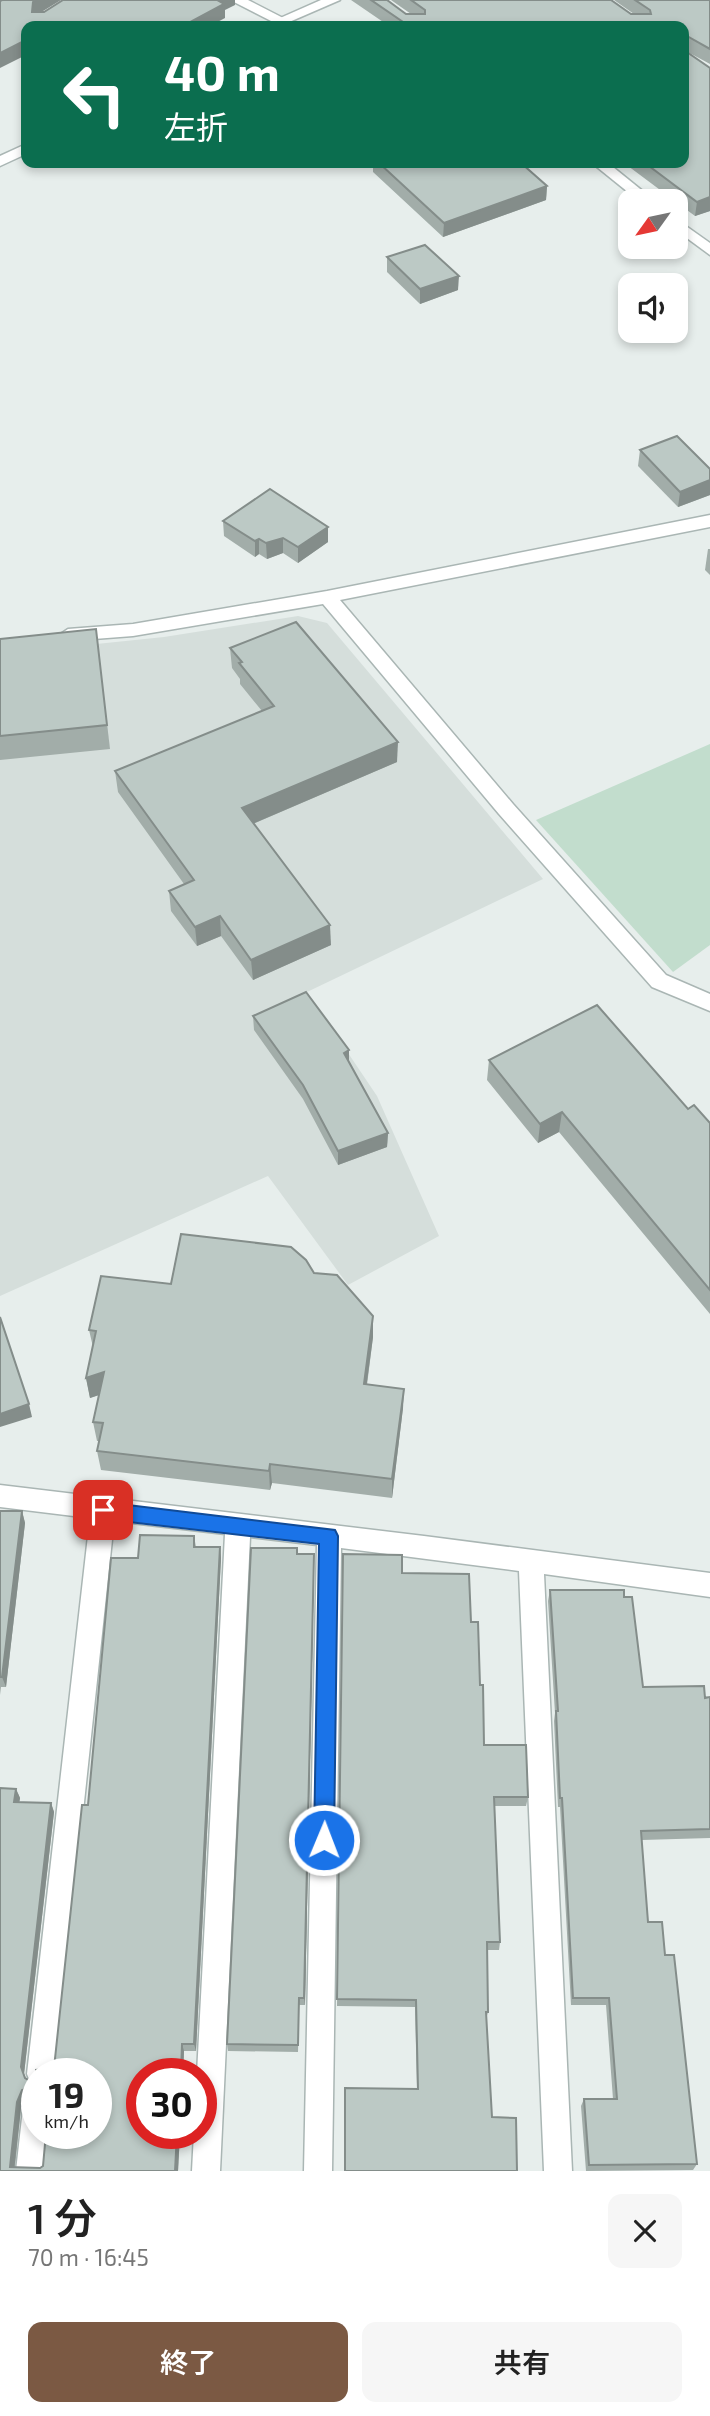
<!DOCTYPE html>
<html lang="ja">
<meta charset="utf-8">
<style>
:root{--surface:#fff;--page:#f6f6f6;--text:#222;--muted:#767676;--accent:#7b5943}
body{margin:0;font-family:"Exo 2","Noto Sans JP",sans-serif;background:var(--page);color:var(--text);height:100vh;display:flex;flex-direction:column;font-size:26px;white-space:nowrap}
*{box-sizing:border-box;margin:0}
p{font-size:23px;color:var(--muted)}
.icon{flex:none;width:38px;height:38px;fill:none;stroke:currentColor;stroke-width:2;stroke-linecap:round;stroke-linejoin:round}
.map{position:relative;height:2171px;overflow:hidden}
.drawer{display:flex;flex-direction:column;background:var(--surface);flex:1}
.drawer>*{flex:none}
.guide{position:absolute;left:21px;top:21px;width:668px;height:147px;border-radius:14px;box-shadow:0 4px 10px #0003;background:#0b6e4f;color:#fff;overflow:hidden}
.needle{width:46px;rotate:237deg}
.buttons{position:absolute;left:618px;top:189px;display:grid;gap:14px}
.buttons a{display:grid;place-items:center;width:70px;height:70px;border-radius:14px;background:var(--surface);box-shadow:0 4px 10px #0003;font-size:35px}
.speed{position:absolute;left:21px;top:2058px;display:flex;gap:14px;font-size:35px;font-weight:700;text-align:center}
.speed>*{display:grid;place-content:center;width:91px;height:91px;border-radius:50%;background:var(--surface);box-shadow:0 4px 10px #0003;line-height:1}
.speed small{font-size:18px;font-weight:400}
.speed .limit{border:10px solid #d22;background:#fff;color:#111}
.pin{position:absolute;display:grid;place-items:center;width:60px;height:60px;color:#fff;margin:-30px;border-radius:14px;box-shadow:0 4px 10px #0006}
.me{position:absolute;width:77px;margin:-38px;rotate:1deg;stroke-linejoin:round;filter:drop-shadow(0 0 5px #0008)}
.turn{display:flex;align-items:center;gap:24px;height:147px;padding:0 28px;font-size:32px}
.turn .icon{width:91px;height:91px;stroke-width:2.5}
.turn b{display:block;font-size:49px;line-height:60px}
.round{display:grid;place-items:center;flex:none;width:74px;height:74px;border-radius:14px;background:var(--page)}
.summary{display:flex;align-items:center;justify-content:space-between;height:119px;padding:0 28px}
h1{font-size:42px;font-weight:600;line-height:52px}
.button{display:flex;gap:14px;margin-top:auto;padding:14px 28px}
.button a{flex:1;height:80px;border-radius:14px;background:var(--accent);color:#fff;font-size:28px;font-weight:600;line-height:80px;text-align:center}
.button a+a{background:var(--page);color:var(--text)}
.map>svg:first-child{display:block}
</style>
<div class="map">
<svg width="710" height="2171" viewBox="0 0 710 2171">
<rect width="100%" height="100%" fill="#e7eeec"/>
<polygon fill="#d5dedb" points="298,616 327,623 543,879 307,992 377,1096 439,1236 348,1285 268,1176 0,1296 0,654 164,637"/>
<polygon fill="#c2ddcd" points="710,744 710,945 673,972 536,820"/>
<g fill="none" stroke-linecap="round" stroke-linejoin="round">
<g stroke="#aab6b4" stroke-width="3">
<g id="minor">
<polygon points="230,0 248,0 287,20 285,23 275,23"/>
<polygon points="592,163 608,163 655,201 639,201"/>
<polygon points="676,219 710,243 710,255 676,230"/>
<polygon points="710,515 710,527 340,600 513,804 666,975 710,994 710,1011 652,987 499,814 323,604 133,636 68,641 59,635 68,629 133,624 327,591"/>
<polygon points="0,1485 424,1536 710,1573 710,1597 544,1574 572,2171 544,2171 519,1571 341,1548 332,2171 304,2171 317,1545 250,1537 220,2171 192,2171 194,2133 201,2133 201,2074 197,2074 225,1534 114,1521 55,2074 37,2074 37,2086 31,2084 27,2074 90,1518 0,1507"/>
<polygon points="37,2095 37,2133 48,2133 44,2171 16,2171 23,2109 27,2099"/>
</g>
</g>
<g stroke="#aab6b4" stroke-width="3">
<g id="tertiary">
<polygon points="321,0 340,0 280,26 262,26"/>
<polygon points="26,144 26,154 0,166 0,156"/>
</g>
</g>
<use href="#minor" fill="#fff" fill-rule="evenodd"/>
<use href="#tertiary" fill="#fff" fill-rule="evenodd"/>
</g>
<g fill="#a2ada9" fill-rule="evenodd">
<polygon points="351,0 387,0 406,14 411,14 391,0 611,0 631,14 634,14 614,0 710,0 710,64 684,50 710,68 710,211 695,216 624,163 684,163 684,26 389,26"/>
<polygon points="373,163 540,163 526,167 547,186 546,200 443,237 373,172"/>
<polygon points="387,257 458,290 420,304 387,272"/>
<polygon points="640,450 710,469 710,495 678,507 638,466"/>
<polygon points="223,521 328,527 328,542 298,563 283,553 267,559 259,554 255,557 224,536"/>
<polygon points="708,549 710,549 710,575 705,570"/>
<polygon points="96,629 110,749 0,760 0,639"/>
<polygon points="230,648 397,762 253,824 331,945 253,980 221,936 197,946 171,911 169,891 184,884 118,792 115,771 262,711 240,684 240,679 232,668"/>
<polygon points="253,1016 349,1050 349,1063 388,1133 387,1147 338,1165 303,1099 254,1030"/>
<polygon points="489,1060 688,1109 710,1123 710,1314 559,1132 538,1143 487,1080"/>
<polygon points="314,1273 373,1316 373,1337 367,1385 403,1408 392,1498 272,1483 270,1490 101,1470 97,1451 99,1441 97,1441 93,1422 99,1395 90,1398 86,1378 93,1347 89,1330 171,1284"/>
<polygon points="0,1511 22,1511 25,1523 6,1687 1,1687 0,1695"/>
<path d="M140 1535 194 1536 196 1547H220L221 1558 196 2051H184L183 2074H142V2133H180L178 2171H0V1788L16 1789 20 1798 19 1802 51 1803 54 1812 24 2074 26 2079 32 2082 36 2080V2070L54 2068 82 1805H88L111 1558H138ZM37 2074H96V2133H46L43 2166 40 2168 15 2167 21 2108 26 2097 35 2094 37 2126Z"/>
<polygon points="297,1548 298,1554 314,1565 305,2005 299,2005 298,2052 228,2051 227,2044"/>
<polygon points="343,1554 402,1573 471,1622 480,1685 484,1745 528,1797 526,1806 494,1806 500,1942 499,1950 487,1950 488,2012 486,2019 492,2117 417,2089 415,2007 337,2006"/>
<polygon points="550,1590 624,1597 643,1687 710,1697 710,1838 642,1840 648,1922 665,1955 697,2164 693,2170 586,2171 581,2106 584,2099 613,2099 606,2005 571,2005 560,1807 558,1807 554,1721 555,1713 548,1601"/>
</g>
<g fill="#848d8a">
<polygon points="36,0 61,0 35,16 32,12 33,2"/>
<polygon points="217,0 235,0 235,5 225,10 225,18 210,26 183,26"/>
<polygon points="687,36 685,50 684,50 684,37"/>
<polygon points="26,40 26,55 0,68 0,53"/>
<polygon points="515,163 540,163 514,171"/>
<polygon points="547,186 546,200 443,237 444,223"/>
<polygon points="710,197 710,211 695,216 697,202"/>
<polygon points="459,276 458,290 420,304 420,289"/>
<polygon points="710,480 710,495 678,507 680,492"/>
<polygon points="328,527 328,542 298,563 298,547"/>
<polygon points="283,538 283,553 267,559 266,543"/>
<polygon points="259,539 259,554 255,557 255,541"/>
<polygon points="398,742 397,762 243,828 242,808"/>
<polygon points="220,916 221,936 197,946 195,927"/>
<polygon points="330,925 331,945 253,980 251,960"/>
<polygon points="349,1050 349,1065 344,1053"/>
<polygon points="562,1112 559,1132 538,1143 540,1124"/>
<polygon points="388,1133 387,1147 338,1165 338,1151"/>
<polygon points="373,1316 373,1337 364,1404 364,1384"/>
<polygon points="104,1372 108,1392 90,1398 86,1378"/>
<polygon points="404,1389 403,1408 392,1498 392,1479"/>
<polygon points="29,1404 32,1417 0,1427 0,1414"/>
<polygon points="270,1464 272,1483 270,1490 269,1471"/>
<polygon points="22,1511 25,1523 6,1687 2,1677"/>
<polygon points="220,1547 221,1558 196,2051 194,2044"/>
<polygon points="314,1554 314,1565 305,2005 304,1998"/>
<polygon points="16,1789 20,1798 18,1811 14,1802"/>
<polygon points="51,1803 54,1812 24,2074 29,2085 21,2067"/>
<polygon points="182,2044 184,2051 183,2074 181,2074"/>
<polygon points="35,2086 37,2093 26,2097 21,2108 14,2171 10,2167 17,2102 22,2090"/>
<polygon points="177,2133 180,2133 178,2171 175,2171"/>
</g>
<g fill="#bcc9c5" stroke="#848d8a" stroke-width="2" fill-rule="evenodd">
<polygon points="2,0 36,0 33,2 32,12 44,12 63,0 217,0 224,4 183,26 26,26 26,40 0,53 0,1"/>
<polygon points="371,0 387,0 406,14 425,14 425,10 411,0 611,0 631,14 651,14 650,10 635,0 710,0 710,49 687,36 684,37 684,26 409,26"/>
<polygon points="684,48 684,50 710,68 710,197 697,202 645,163 684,163"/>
<polygon points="379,163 521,163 547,186 444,223"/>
<polygon points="425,245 459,276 420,289 387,257"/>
<polygon points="677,436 710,469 710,480 680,492 640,450"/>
<polygon points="270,489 328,527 298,547 283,538 266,543 259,539 255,541 223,521"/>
<polygon points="296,622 398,742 242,808 330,925 251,960 220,916 195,927 169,891 194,880 115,771 274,706 239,663 242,662 230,648"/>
<polygon points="96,629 107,725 0,736 0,639"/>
<polygon points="306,992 349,1050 344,1053 388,1133 338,1151 303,1085 253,1016"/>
<polygon points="597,1005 688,1109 694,1105 710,1123 710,1290 562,1112 540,1124 489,1060"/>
<polygon points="181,1234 291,1247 306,1260 314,1273 337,1275 373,1316 364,1384 404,1389 392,1479 270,1464 269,1471 97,1451 103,1423 93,1422 104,1372 86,1378 96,1331 89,1330 101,1276 171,1284"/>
<polygon points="0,1317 29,1404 0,1414"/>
<polygon points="0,1511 22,1511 2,1677 0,1677"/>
<path d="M140 1535 194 1536V1547H220L194 2044H182L181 2074H142V2133H177L175 2171H0V1788L16 1789 14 1802 51 1803 21 2067 25 2078 32 2082 36 2080V2070L54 2068 82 1805H88L111 1558H138ZM37 2074H96V2133H46L43 2166 40 2168 10 2167 17 2102 22 2090 35 2086 37 2124Z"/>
<polygon points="251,1548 297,1548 297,1554 314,1554 304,1998 299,1998 298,2045 227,2044"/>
<polygon points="343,1554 402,1555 402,1573 469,1574 471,1622 478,1622 480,1685 483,1685 484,1745 526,1745 528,1797 494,1797 500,1942 487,1942 488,2012 486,2012 492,2117 516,2118 517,2171 345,2171 345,2088 418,2089 416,2000 337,1999"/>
<polygon points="550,1590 624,1590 624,1597 632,1597 643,1687 704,1686 705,1698 710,1697 710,1829 641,1831 648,1922 662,1922 665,1955 674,1955 697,2164 589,2165 584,2099 617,2099 609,1998 573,1998 562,1798 560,1798 556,1711 558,1711"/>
</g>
<polygon fill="#1a73e8" stroke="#114b97" stroke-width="2" points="103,1502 335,1530 338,1536 334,1840 331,1847 324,1850 317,1847 314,1840 319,1544 103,1519 97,1516 94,1510 97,1504"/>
</svg>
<div class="buttons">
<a><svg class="needle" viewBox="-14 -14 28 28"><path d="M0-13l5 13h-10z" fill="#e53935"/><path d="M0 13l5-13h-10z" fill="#767676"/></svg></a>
<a><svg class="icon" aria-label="sound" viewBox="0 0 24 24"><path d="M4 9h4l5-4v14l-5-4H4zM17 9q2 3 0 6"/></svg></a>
</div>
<div class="speed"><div>19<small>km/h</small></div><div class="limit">30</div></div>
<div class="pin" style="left:103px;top:1510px;background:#d93025"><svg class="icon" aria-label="arrive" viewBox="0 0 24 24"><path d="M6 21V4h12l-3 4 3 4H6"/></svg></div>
<svg class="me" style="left:324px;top:1840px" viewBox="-20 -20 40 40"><circle r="17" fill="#1a73e8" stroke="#fff" stroke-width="3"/><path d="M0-11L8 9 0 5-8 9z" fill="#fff"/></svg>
<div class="guide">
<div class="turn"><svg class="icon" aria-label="left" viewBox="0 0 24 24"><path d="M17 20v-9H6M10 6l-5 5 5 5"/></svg><div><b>40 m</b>左折</div></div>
</div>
</div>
<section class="drawer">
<div class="summary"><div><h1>1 分</h1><p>70 m · 16:45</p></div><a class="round"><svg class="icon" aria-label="close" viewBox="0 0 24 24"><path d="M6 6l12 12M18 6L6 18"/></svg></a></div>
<div class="button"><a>終了</a><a>共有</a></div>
</section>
